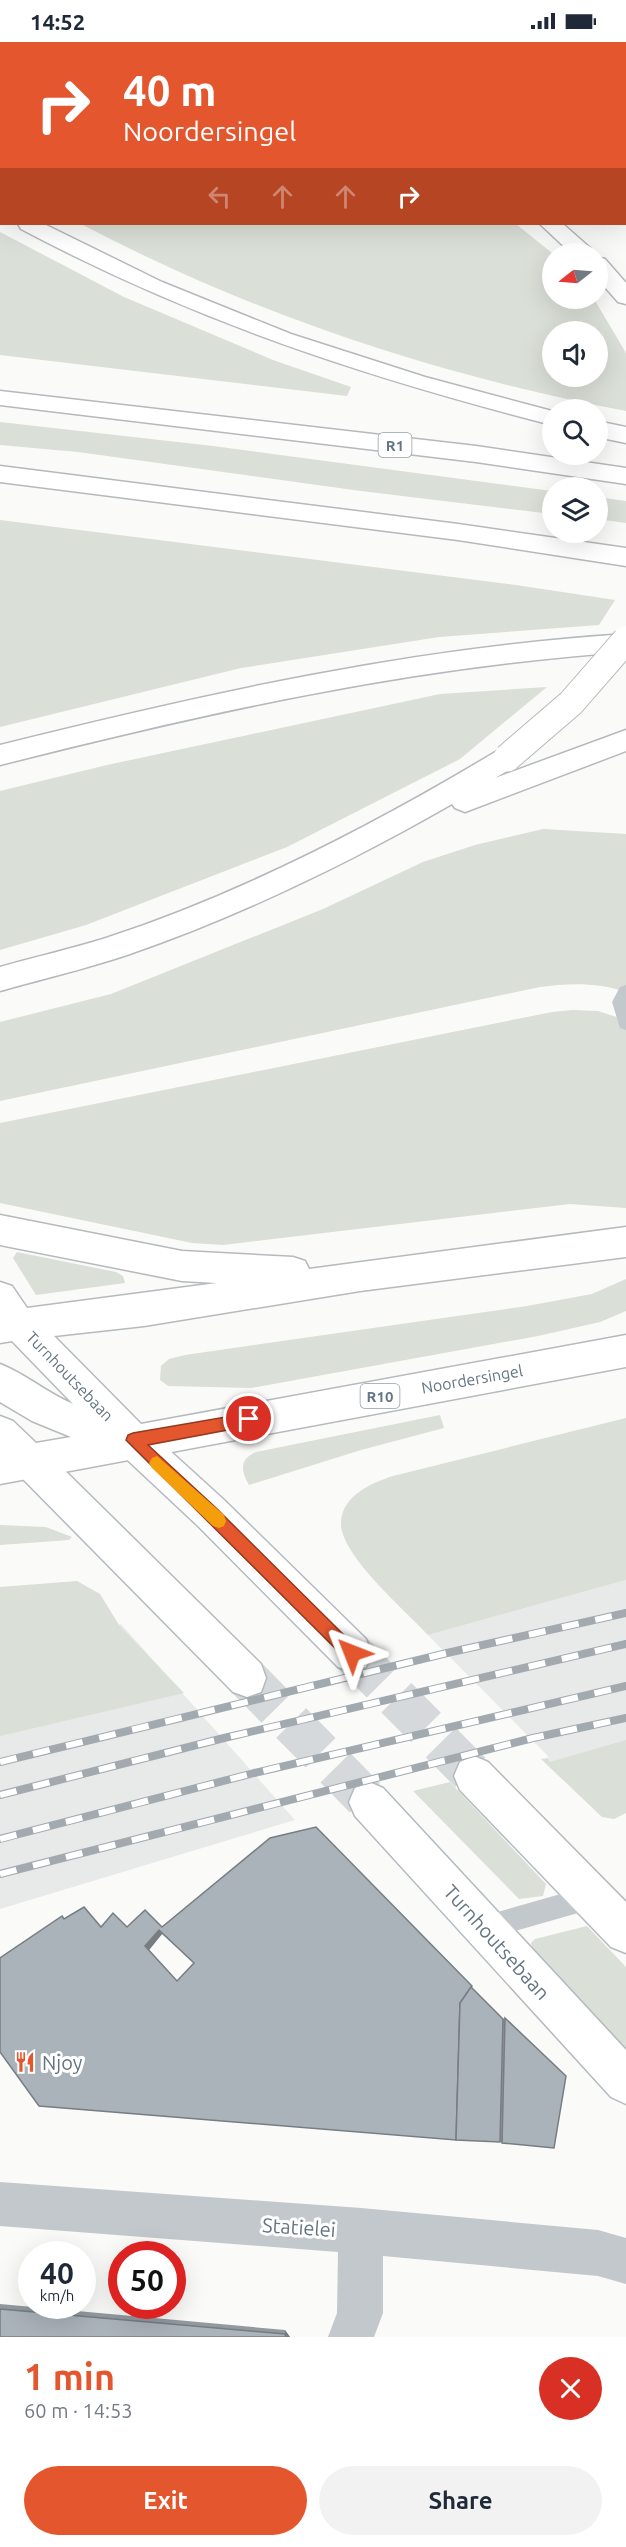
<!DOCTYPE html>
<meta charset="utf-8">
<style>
:root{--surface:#fff;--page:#f2f2f3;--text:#1f2937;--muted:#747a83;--accent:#e4572e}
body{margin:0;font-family:Ubuntu,sans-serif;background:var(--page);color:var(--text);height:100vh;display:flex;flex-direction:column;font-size:22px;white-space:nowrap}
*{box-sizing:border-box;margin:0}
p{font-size:20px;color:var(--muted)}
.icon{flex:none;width:33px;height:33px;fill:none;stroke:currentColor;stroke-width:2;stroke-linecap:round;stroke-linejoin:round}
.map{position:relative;height:2295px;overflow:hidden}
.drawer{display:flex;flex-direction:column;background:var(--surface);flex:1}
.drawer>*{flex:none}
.guide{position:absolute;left:0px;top:0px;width:627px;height:183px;box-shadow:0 6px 24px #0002;background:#e4572e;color:#fff;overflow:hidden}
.needle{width:39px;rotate:253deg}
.tools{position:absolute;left:542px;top:201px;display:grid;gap:12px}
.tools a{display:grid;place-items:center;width:66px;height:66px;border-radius:50%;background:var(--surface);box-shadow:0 6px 24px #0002;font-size:30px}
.speed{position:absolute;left:18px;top:2199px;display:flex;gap:12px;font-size:30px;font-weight:700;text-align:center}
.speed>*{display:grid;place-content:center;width:78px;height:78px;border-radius:50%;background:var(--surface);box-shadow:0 6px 24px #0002;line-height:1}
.speed small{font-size:15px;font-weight:400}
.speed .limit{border:9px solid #d22;background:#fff;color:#111}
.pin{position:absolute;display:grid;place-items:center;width:51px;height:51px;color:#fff;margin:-26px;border:3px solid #fff;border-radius:50%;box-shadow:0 2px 6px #0007}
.me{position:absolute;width:66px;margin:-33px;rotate:315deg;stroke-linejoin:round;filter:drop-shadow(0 0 4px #0008)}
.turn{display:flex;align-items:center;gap:21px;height:126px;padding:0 24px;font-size:27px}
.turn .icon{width:78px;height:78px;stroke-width:2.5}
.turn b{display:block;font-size:42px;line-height:51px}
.lanes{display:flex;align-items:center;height:57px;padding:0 24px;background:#0003;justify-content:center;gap:30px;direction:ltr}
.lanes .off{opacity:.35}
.round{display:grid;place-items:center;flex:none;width:63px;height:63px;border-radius:32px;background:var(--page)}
.head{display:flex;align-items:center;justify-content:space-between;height:102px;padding:0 24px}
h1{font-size:36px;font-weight:700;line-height:45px;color:var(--accent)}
.button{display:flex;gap:12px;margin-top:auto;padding:12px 24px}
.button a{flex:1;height:69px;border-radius:36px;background:var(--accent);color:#fff;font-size:24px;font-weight:700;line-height:69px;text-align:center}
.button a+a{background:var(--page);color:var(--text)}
.status{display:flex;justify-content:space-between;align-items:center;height:42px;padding:0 30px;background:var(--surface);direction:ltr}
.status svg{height:16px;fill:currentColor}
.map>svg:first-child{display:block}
</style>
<div class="status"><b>14:52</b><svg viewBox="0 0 49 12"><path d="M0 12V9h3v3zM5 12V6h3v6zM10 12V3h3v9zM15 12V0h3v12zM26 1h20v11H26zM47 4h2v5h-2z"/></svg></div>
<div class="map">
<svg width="626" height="2295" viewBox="0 0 626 2295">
<rect width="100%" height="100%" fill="#fafaf8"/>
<g fill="#e8e9e9">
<polygon points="626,1538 626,1704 551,1722 547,1713 428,1593"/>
<polygon points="121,1582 295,1778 0,1867 0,1614"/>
</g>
<g fill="#dadfd7" fill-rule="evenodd">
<polygon points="15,0 456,0 458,1 25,2"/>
<path d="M81 182H516L552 211V256L594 257 626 311V369C438 334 250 271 81 182ZM552 290H597V334H552Z"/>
<polygon points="0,190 124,255 273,318 351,345 347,354 0,313"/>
<polygon points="0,380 213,404 552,449 552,472 361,449 78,410 0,403"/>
<polygon points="597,455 626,459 626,481 597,477"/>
<polygon points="0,478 516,543 615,558 599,583 439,595 241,626 0,685"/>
<polygon points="547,645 460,717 287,805 86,883 0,908 0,749 107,723 440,652"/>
<path d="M543 787 626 792V950C598 940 568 941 540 945L0 1059V980L111 952 323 867 423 820 475 803Z"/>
<polygon points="573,968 598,969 626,978 626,1166 570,1162 223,1203 192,1201 0,1161 0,1081 552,970"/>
<polygon points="17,1210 116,1230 123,1234 125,1241 36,1253 13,1216"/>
<polygon points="626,1237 626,1269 600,1280 538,1294 268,1343 251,1346 168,1344 160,1338 161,1324 169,1317 185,1313 527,1264 592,1252"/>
<path d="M440 1373 444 1386 361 1408 249 1443C241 1429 239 1417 256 1410Z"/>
<path d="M626 1376V1538L428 1593C406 1569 340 1513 341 1481 342 1453 372 1441 393 1434Z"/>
<polygon points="0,1483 46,1485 72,1495 69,1498 0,1503"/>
<polygon points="77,1539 100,1552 119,1583 184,1651 0,1694 0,1545"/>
<polygon points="626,1698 626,1771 614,1777 602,1775 541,1717 548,1716 550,1720"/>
<polygon points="450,1740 546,1842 543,1854 519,1857 413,1749"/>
<polygon points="587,1884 626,1925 626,2008 533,1909 531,1901 535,1897"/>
</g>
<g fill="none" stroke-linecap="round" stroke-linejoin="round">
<g stroke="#d5d9db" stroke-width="42" stroke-dasharray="42 21" stroke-linecap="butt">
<polyline points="352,1611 474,1734"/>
<polyline points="247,1636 369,1760"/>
</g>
<g stroke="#b3babf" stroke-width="3">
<g id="secondary">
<polygon points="133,1382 146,1387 223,1457 366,1597 371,1611 366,1625 352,1630 338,1625 197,1483 120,1411 115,1399 120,1387"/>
<polygon points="31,1403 44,1408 261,1622 266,1636 261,1650 247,1655 233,1650 18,1432 13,1420 18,1408"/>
<polygon points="474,1714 488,1720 626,1860 626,1911 611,1905 460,1748 454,1734 460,1720"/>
<polygon points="369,1740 383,1746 626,2008 626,2062 611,2055 355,1774 349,1760 355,1746"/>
</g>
</g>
<g stroke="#b5babe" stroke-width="3">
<path id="primary" d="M0 1173 182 1209 293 1215 305 1219 309 1227 626 1185V1215L360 1249 144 1284 54 1294 141 1382 626 1293V1325L0 1442V1374L13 1379 36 1401 71 1395 32 1379 0 1360V1322C26 1332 47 1351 73 1362L12 1299 0 1301V1240L12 1244 27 1266 217 1241 182 1239 0 1203Z"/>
</g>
<g stroke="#b4b9bd" stroke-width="3">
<g id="motorway">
<polygon points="0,7 2,7 2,20 0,19"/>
<rect x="0" y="159" width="2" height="13"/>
<path d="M18 182H44L162 240 291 292 425 335 552 369V383C362 334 195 279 21 187Z"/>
<polygon points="540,182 563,182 597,212 572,212"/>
<polygon points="597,215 605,217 626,241 626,262 618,260 597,236"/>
<polygon points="0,349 476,404 626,426 626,442 476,420 0,363"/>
<polygon points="597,379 626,385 626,401 597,395"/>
<polygon points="0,424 458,482 626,506 626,524 458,498 0,440"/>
<path d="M626 592V610C410 625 209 670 0 723V703C209 651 410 606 626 592Z"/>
<path d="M626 688V709L465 770 455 766 452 762C349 821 240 874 127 913 85 927 42 937 0 949V925C35 915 71 907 106 896 243 851 374 783 497 709L507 706 517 709 521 716 517 723 495 736Z"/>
</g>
</g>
<g fill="#c3c8cc" fill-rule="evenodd">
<polygon points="468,0 480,0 481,2 469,2"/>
<polygon points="626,943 626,988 620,986 612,960 620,945"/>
<polygon points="592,1843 601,1846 604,1855 601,1864 592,1867 484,1898 475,1895 472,1886 475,1877 484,1874"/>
</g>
<polygon fill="#c3c8cc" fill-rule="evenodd" points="0,2140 361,2166 598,2188 626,2196 626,2242 598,2234 383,2214 383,2271 374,2295 328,2295 337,2271 338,2210 0,2184"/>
<use href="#secondary" fill="#fff" fill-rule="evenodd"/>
<use href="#primary" fill="#fff" fill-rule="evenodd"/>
<use href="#motorway" fill="#fff" fill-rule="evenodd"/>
<g stroke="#a2aab0" stroke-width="8">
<g id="rail">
<polyline points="0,1720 447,1611 626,1571"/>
<polyline points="0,1753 224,1696 626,1602"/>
<polyline points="0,1797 254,1731 626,1644"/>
<polyline points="0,1832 533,1696 626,1676"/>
</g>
</g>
<use href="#rail" stroke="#fff" stroke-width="6" stroke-dasharray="17" stroke-linecap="butt"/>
<g stroke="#b4b9bd" stroke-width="29" stroke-linecap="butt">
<polyline id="motorway-bridge" points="507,716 571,661 626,598"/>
</g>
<use href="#motorway-bridge" stroke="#fff" stroke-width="27"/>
</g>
<g fill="#929a9f" fill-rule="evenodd">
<rect x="238" y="0" width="23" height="2"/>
<polygon points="487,0 552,0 551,2 489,2"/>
<polygon points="556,0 597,0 597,2 558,2"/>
<path d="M84 1865 101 1885H162L471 1945 503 1977 505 1976 554 2106 500 2100 39 2064 62 1874 65 1877ZM162 1892 194 1921 177 1939 149 1908Z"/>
<polygon points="0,2262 285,2288 290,2295 0,2295"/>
</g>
<g fill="#777d82">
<polygon points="543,0 552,0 551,2 543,2"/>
<rect x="567" y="0" width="8" height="2"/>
<polygon points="586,0 597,0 597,2 585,2"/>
<polygon points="159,1888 162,1892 149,1908 145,1904"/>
<polygon points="285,2288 290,2295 286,2295 285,2292"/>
</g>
<g fill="#aab3b9" stroke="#777d82" stroke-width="1.5" fill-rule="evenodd">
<path d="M316 1785 472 1944 460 1961 456 2098 39 2064 0 2010V1916L62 1874 64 1877 84 1865 101 1885 113 1871 127 1885 145 1868 162 1885 270 1796ZM159 1888 194 1921 177 1939 145 1904Z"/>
<polygon points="471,1945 503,1977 500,2100 456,2098 460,1961"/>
<polygon points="505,1976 566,2034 554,2106 502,2101"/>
<polygon points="0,2267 285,2292 286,2295 0,2295"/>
</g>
<polygon fill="#e4572e" stroke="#94391e" stroke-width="1.5" points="249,1371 257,1377 249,1384 148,1403 215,1465 357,1606 360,1611 357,1617 352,1619 346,1617 126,1398 128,1393 133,1391"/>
<polygon fill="#f59e0b" points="157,1414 224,1473 226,1479 224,1484 219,1486 213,1484 152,1426 149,1421 152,1416"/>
<defs>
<g id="restaurant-bare" transform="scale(1.62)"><path d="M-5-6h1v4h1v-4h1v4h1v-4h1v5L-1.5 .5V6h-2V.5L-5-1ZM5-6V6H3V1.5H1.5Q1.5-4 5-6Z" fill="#e4572e" stroke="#fff" stroke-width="2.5" paint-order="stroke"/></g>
</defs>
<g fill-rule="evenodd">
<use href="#restaurant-bare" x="25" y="2020"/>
</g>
<g text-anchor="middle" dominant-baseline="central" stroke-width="6" stroke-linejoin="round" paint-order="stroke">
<g fill="#fff" stroke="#939fa8" stroke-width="1.5">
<rect x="378.5" y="391" width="33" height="24" rx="4.5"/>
<rect x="360.5" y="1342" width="39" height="24" rx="4.5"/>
</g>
<g font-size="15" font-weight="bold" fill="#657683">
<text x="395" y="403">R1</text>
<text x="380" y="1354">R10</text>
</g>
<g font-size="16" fill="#657683" stroke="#fff">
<text transform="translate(70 1334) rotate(46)">Turnhoutsebaan</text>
<text transform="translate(472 1337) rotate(-10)">Noordersingel</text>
</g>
<g font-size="20" fill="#657683" stroke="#fff">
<text transform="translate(497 1900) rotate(48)">Turnhoutsebaan</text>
<text transform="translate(299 2185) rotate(4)">Statielei</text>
</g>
<g font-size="20" fill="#657683" stroke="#fff" text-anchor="start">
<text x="42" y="2020">Njoy</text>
</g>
</g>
</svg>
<div class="tools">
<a><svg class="needle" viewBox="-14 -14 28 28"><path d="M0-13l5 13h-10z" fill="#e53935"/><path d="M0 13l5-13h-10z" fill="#747a83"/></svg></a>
<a><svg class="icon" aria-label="sound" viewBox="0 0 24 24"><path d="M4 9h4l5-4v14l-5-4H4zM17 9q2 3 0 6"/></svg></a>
<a><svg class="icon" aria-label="search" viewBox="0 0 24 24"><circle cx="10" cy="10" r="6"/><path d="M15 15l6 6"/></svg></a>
<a><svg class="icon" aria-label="layers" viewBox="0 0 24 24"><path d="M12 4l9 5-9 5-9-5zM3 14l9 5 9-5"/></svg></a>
</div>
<div class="speed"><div>40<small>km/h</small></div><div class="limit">50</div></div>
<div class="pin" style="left:249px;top:1377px;background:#d93025"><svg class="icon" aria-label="arrive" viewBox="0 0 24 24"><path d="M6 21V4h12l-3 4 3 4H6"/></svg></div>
<svg class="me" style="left:352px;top:1611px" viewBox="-20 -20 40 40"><path d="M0-17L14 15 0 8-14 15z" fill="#e4572e" stroke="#fff" stroke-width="4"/></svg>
<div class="guide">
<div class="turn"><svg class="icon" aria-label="right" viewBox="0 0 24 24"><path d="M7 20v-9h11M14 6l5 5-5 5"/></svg><div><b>40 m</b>Noordersingel</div></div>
<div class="lanes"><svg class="icon off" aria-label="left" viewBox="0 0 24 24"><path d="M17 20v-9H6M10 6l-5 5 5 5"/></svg><svg class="icon off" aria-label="ahead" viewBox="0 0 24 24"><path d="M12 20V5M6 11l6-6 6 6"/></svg><svg class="icon off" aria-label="ahead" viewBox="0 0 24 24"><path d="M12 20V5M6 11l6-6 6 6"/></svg><svg class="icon" aria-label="right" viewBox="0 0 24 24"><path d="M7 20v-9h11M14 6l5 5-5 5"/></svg></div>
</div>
</div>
<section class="drawer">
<div class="head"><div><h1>1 min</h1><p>60 m · 14:53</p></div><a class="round" style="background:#d93025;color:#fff"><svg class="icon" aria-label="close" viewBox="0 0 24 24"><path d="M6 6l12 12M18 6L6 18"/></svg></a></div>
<div class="button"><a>Exit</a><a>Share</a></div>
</section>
